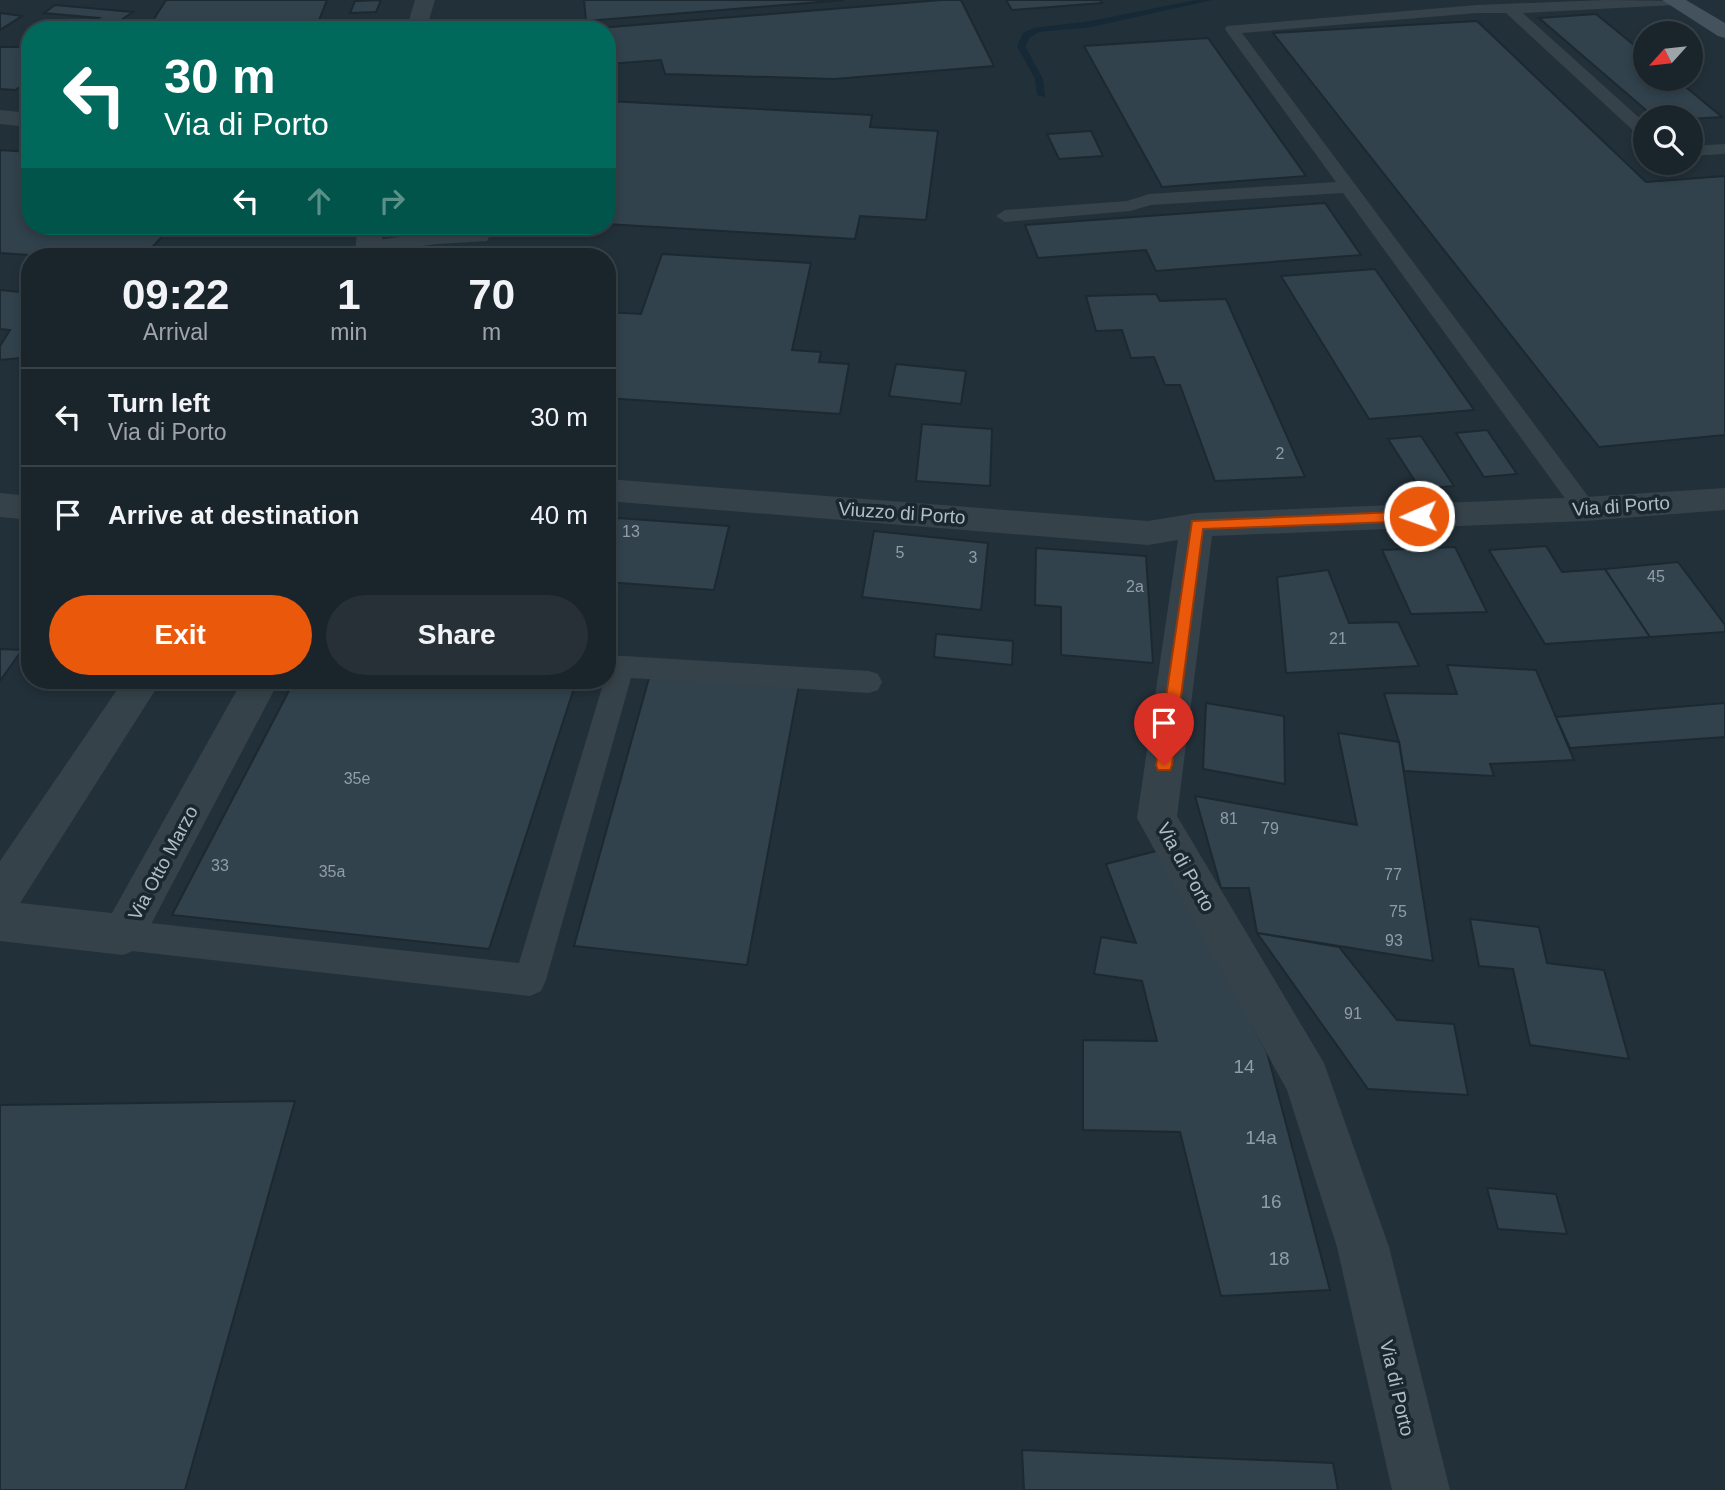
<!DOCTYPE html>
<style>
:root{--surface:#1a242b;--page:#273037;--text:#f1f3f6;--muted:#9fa4a9;--line:#384147;--accent:#ea580c}
body{margin:0;font-family:Helvetica,sans-serif;background:var(--page);color:var(--text);height:100vh;display:flex;flex-direction:column;font-size:26px;white-space:nowrap}
*{box-sizing:border-box;margin:0}
p{font-size:23px;color:var(--muted)}
.icon{flex:none;width:38px;height:38px;fill:none;stroke:currentColor;stroke-width:2;stroke-linecap:round;stroke-linejoin:round}
.map{position:relative;flex:1;overflow:hidden}
.panel{position:absolute;left:21px;top:248px;width:595px;height:441px;display:flex;flex-direction:column;background:var(--surface);border-radius:28px;box-shadow:0 4px 10px #0003,0 0 0 2px var(--line)}
.panel>*{flex:none}
.hud{position:absolute;left:21px;top:21px;width:595px;height:214px;border-radius:28px;box-shadow:0 4px 10px #0003,0 0 0 2px var(--line);background:#00695c;color:#fff;overflow:hidden}
.needle{width:46px;rotate:243deg}
.buttons{position:absolute;left:1633px;top:21px;display:grid;gap:14px}
.buttons a{display:grid;place-items:center;width:70px;height:70px;border-radius:50%;background:var(--surface);box-shadow:0 4px 10px #0003,0 0 0 2px var(--line);font-size:35px}
.pin{position:absolute;display:grid;place-items:center;width:60px;height:60px;color:#fff;margin:-72px -30px;border-radius:50% 50% 50% 0;rotate:-45deg;box-shadow:0 0 7px #0007}
.pin .icon{rotate:45deg}
.me{position:absolute;width:77px;margin:-38px;rotate:268deg;stroke-linejoin:round;filter:drop-shadow(0 0 5px #0008)}
.turn{display:flex;align-items:center;gap:24px;height:147px;padding:0 28px;font-size:32px}
.turn .icon{width:91px;height:91px;stroke-width:2.5}
.turn b{display:block;font-size:49px;line-height:60px}
.lanes{display:flex;align-items:center;height:66px;padding:0 28px;background:#0003;justify-content:center;gap:35px;direction:ltr}
.lanes .off{opacity:.35}
.eta{display:flex;justify-content:space-evenly;align-items:center;height:119px;text-align:center}
.eta b{font-size:42px;font-weight:600;line-height:49px}
.cta{display:flex;gap:14px;margin-top:auto;padding:14px 28px}
.cta a{flex:1;height:80px;border-radius:42px;background:var(--accent);color:#fff;font-size:28px;font-weight:600;line-height:80px;text-align:center}
.cta a+a{background:var(--page);color:var(--text)}
ul{padding:0;list-style:none}
li{display:flex;align-items:center;gap:21px;height:98px;padding:0 28px;border-top:2px solid var(--line)}
li div{flex:1}
li b{display:block;font-size:26px}
li em{font-style:normal}
.map>svg:first-child{display:block}
</style>
<div class="map">
<svg width="1725" height="1490" viewBox="0 0 1725 1490">
<rect width="100%" height="100%" fill="#223039"/>
<g fill="none" stroke-linecap="round" stroke-linejoin="round">
<polygon fill="#162937" fill-rule="evenodd" points="1196,0 1212,0 1091,27 1039,32 1030,37 1025,46 1043,79 1045,97 1037,95 1035,79 1017,46 1023,33 1034,28 1091,21"/>
</g>
<g fill="#31424d" stroke="#1d2930" stroke-width="2">
<polygon points="166,0 327,0 315,30 147,30"/>
<polygon points="381,0 376,12 350,13 355,1"/>
<polygon points="584,0 844,0 586,21"/>
<polygon points="941,0 961,0 994,66 834,79 665,74 661,60 607,64 607,30 574,30"/>
<polygon points="1006,0 1100,0 1102,3 1012,10"/>
<polygon points="55,5 133,12 106,30 81,30 99,18 44,13"/>
<polygon points="0,13 22,16 0,30"/>
<polygon points="1596,14 1645,54 1645,79 1676,79 1722,117 1690,119 1654,117 1539,18"/>
<polygon points="1477,21 1646,182 1725,176 1725,435 1599,447 1273,33"/>
<polygon points="1208,38 1306,176 1162,187 1084,46"/>
<polygon points="30,39 30,81 15,90 0,89 0,47 18,47"/>
<polygon points="607,101 872,115 870,127 938,131 926,220 860,216 855,239 607,224"/>
<polygon points="1091,131 1103,156 1059,159 1047,134"/>
<polygon points="0,150 30,152 30,226 172,226 143,257 59,257 0,253"/>
<polygon points="1325,203 1361,255 1156,271 1146,250 1038,258 1025,225"/>
<polygon points="662,254 811,263 792,350 821,352 819,362 849,364 840,414 607,398 607,312 641,314"/>
<polygon points="1375,269 1474,410 1369,419 1281,276"/>
<polygon points="0,290 30,293 30,357 0,360 0,346 10,330 0,329"/>
<polygon points="1156,294 1160,301 1226,299 1305,477 1215,481 1180,385 1165,385 1154,357 1131,358 1122,330 1096,331 1086,296"/>
<polygon points="896,364 966,371 961,404 889,396"/>
<polygon points="922,424 992,429 990,486 916,481"/>
<polygon points="1487,430 1517,474 1484,477 1456,433"/>
<polygon points="1421,436 1454,486 1420,489 1388,439"/>
<polygon points="618,518 729,526 714,590 607,582 607,531 614,531"/>
<polygon points="874,531 988,543 981,610 862,597"/>
<polygon points="1546,546 1562,572 1605,569 1650,637 1545,644 1489,550"/>
<polygon points="1455,547 1487,612 1411,614 1382,550"/>
<polygon points="1036,548 1146,556 1153,663 1061,655 1061,607 1035,605"/>
<polygon points="1678,562 1725,625 1725,632 1650,637 1605,569"/>
<polygon points="1328,570 1349,623 1398,622 1419,666 1286,673 1277,577"/>
<polygon points="936,634 1013,641 1012,665 934,657"/>
<polygon points="0,649 22,650 0,681"/>
<polygon points="1447,665 1536,670 1574,760 1490,764 1494,776 1404,771 1399,742 1384,693 1457,694"/>
<polygon points="651,671 799,685 747,965 574,946"/>
<polygon points="294,681 576,682 489,949 172,915"/>
<polygon points="1206,703 1284,716 1285,784 1203,769"/>
<polygon points="1725,703 1725,737 1570,748 1556,717"/>
<polygon points="1338,733 1399,742 1433,961 1257,933 1249,888 1221,888 1195,796 1357,825"/>
<polygon points="1160,850 1267,1052 1330,1290 1221,1296 1180,1132 1083,1130 1083,1040 1157,1041 1142,981 1094,974 1101,937 1136,943 1106,864"/>
<polygon points="1470,919 1539,927 1547,963 1604,970 1629,1059 1530,1045 1513,969 1479,966"/>
<polygon points="1257,933 1339,947 1397,1020 1454,1024 1468,1095 1368,1089"/>
<polygon points="295,1101 185,1490 0,1490 0,1105"/>
<polygon points="1487,1188 1556,1194 1567,1234 1498,1229"/>
<polygon points="1022,1450 1333,1463 1338,1490 1024,1490"/>
</g>
<g fill="none" stroke-linecap="round" stroke-linejoin="round">
<g fill="#36424a" fill-rule="evenodd">
<polygon points="1605,0 1681,1 1674,5 1523,13 1645,123 1645,137 1639,136 1506,13 1477,13 1242,33 1593,503 1597,509 1593,515 1585,517 1577,515 1343,193 1151,205 1130,211 1005,222 996,216 1005,210 1127,201 1149,194 1336,182 1227,32 1225,29 1227,26 1477,5"/>
<polygon points="1725,144 1725,154 1690,156 1690,146"/>
<polygon points="480,231 487,233 489,237 487,241 438,244 369,253 360,247 369,241 438,232"/>
<polygon points="607,655 869,671 878,674 882,682 878,690 869,693 631,678 546,980 541,991 530,996 123,950 112,945 107,935 112,925 123,920 519,963 604,681 607,681"/>
</g>
<g fill="#36424a" fill-rule="evenodd">
<polygon points="415,0 435,0 426,30 406,30"/>
<polygon points="0,110 30,113 30,127 0,124"/>
<polygon points="357,226 383,226 381,257 355,257"/>
<polygon points="607,479 1148,521 1197,513 1585,497 1725,488 1725,510 1585,521 1212,536 1177,816 1324,1063 1330,1080 1389,1247 1450,1490 1392,1490 1337,1247 1287,1090 1137,818 1178,540 1148,545 607,501"/>
<polygon points="0,493 30,496 30,520 0,517"/>
<polygon points="123,681 161,681 20,903 112,913 242,681 279,681 138,949 123,955 0,941 0,861"/>
</g>
<polygon fill="#44525d" fill-rule="evenodd" points="1662,0 1686,0 1725,23 1725,38 1718,36"/>
</g>
<polygon fill="#ea580c" stroke="#983908" stroke-width="2" points="1419,511 1426,516 1419,521 1203,529 1172,765 1170,770 1158,770 1156,765 1192,521"/>
<g text-anchor="middle" dominant-baseline="central" stroke-width="7" stroke-linejoin="round" paint-order="stroke">
<g font-size="16" fill="#909da6">
<text x="1280" y="453">2</text>
<text x="631" y="531">13</text>
<text x="900" y="552">5</text>
<text x="973" y="557">3</text>
<text x="1656" y="576">45</text>
<text x="1135" y="586">2a</text>
<text x="1338" y="638">21</text>
<text x="357" y="778">35e</text>
<text x="1229" y="818">81</text>
<text x="1270" y="828">79</text>
<text x="220" y="865">33</text>
<text x="332" y="871">35a</text>
<text x="1393" y="874">77</text>
<text x="1398" y="911">75</text>
<text x="1394" y="940">93</text>
<text x="1353" y="1013">91</text>
</g>
<g font-size="19" fill="#b1bdc6" stroke="#1b272e">
<text transform="translate(1621 506) rotate(-4)">Via di Porto</text>
<text transform="translate(902 513) rotate(4)">Viuzzo di Porto</text>
<text transform="translate(163 863) rotate(-62)">Via Otto Marzo</text>
<text transform="translate(1186 867) rotate(61)">Via di Porto</text>
<text transform="translate(1397 1388) rotate(77)">Via di Porto</text>
</g>
<g font-size="19" fill="#909da6">
<text x="1244" y="1066">14</text>
<text x="1261" y="1137">14a</text>
<text x="1271" y="1201">16</text>
<text x="1279" y="1258">18</text>
</g>
</g>
</svg>
<div class="buttons">
<a><svg class="needle" viewBox="-14 -14 28 28"><path d="M0-13l5 13h-10z" fill="#e53935"/><path d="M0 13l5-13h-10z" fill="#9fa4a9"/></svg></a>
<a><svg class="icon" aria-label="search" viewBox="0 0 24 24"><circle cx="10" cy="10" r="6"/><path d="M15 15l6 6"/></svg></a>
</div>
<div class="pin" style="left:1164px;top:765px;background:#d93025"><svg class="icon" aria-label="arrive" viewBox="0 0 24 24"><path d="M6 21V4h12l-3 4 3 4H6"/></svg></div>
<svg class="me" style="left:1419px;top:516px" viewBox="-20 -20 40 40"><circle r="17" fill="#ea580c" stroke="#fff" stroke-width="3"/><path d="M0-11L8 9 0 5-8 9z" fill="#fff"/></svg>
<div class="hud">
<div class="turn"><svg class="icon" aria-label="left" viewBox="0 0 24 24"><path d="M17 20v-9H6M10 6l-5 5 5 5"/></svg><div><b>30 m</b>Via di Porto</div></div>
<div class="lanes"><svg class="icon" aria-label="left" viewBox="0 0 24 24"><path d="M17 20v-9H6M10 6l-5 5 5 5"/></svg><svg class="icon off" aria-label="ahead" viewBox="0 0 24 24"><path d="M12 20V5M6 11l6-6 6 6"/></svg><svg class="icon off" aria-label="right" viewBox="0 0 24 24"><path d="M7 20v-9h11M14 6l5 5-5 5"/></svg></div>
</div>
<section class="panel">
<div class="eta">
<div><b>09:22</b><p>Arrival</p></div>
<div><b>1</b><p>min</p></div>
<div><b>70</b><p>m</p></div>
</div>
<ul>
<li><svg class="icon" aria-label="left" viewBox="0 0 24 24"><path d="M17 20v-9H6M10 6l-5 5 5 5"/></svg><div><b>Turn left</b><p>Via di Porto</p></div><em>30 m</em></li>
<li><svg class="icon" aria-label="arrive" viewBox="0 0 24 24"><path d="M6 21V4h12l-3 4 3 4H6"/></svg><div><b>Arrive at destination</b></div><em>40 m</em></li>
</ul>
<div class="cta"><a>Exit</a><a>Share</a></div>
</section>
</div>
